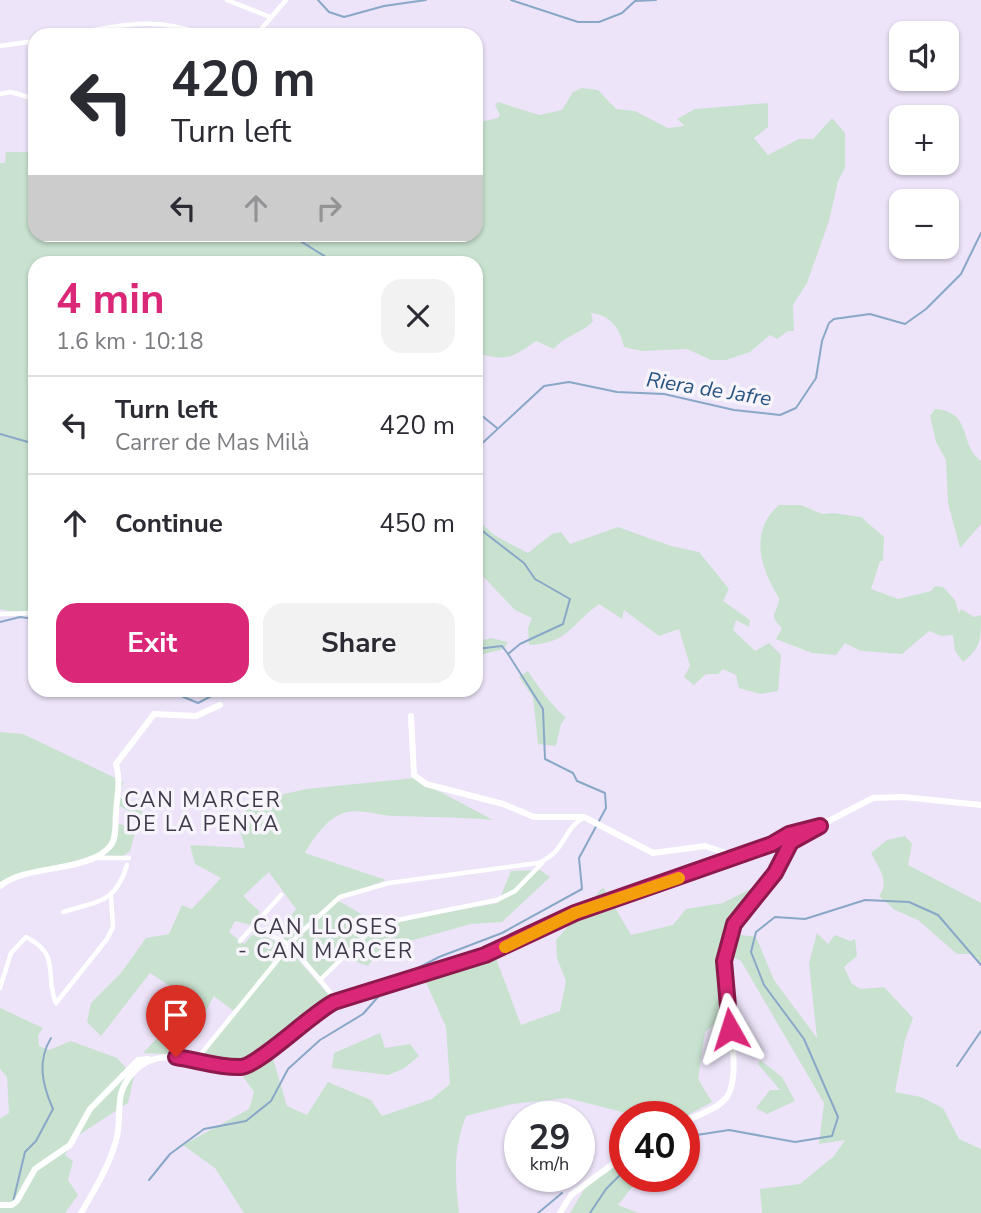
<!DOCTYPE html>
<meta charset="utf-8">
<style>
:root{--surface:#fff;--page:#f2f2f3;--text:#2b2b33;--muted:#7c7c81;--line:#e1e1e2;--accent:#db2777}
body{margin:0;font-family:"Nunito Sans",sans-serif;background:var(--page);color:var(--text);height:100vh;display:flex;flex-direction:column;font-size:26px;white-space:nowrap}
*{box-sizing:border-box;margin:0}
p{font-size:23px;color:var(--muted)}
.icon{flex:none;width:38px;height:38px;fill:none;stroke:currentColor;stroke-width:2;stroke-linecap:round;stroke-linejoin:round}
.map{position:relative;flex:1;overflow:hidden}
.panel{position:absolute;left:28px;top:256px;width:455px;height:441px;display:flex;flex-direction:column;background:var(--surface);border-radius:21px;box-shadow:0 2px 5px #0004}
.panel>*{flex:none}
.top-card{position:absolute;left:28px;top:28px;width:455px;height:214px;border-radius:21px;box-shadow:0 2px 5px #0004;background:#fff;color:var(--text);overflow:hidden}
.fabs{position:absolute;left:889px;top:21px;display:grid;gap:14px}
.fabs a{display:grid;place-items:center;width:70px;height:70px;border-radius:14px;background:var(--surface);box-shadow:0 2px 5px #0004;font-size:35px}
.speed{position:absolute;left:504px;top:1101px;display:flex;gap:14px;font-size:35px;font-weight:700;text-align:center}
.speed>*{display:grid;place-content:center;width:91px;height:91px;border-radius:50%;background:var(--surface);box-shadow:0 2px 5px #0004;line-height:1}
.speed small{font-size:18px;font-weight:400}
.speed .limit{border:10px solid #d22;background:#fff;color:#111}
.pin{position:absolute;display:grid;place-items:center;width:60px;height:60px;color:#fff;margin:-72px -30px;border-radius:50% 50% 50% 0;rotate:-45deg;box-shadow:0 0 7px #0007}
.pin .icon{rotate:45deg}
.me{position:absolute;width:77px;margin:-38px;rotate:354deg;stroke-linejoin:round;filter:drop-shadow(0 0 5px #0008)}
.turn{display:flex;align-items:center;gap:24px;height:147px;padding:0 28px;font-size:32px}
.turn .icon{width:91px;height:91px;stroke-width:2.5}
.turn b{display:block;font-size:49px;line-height:60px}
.lanes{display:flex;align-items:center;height:66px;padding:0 28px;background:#0003;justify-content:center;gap:35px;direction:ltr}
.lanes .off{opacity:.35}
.round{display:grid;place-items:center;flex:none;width:74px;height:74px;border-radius:21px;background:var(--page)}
.overview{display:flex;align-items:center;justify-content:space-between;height:119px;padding:0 28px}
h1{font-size:42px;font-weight:700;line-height:52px;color:var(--accent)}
.primary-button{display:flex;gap:14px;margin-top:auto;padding:14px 28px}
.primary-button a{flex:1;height:80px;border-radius:21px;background:var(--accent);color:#fff;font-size:28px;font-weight:700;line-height:80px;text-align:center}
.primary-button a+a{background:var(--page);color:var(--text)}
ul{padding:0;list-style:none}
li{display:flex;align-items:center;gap:21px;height:98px;padding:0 28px;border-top:2px solid var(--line)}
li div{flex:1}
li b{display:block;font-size:26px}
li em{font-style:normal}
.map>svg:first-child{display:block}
</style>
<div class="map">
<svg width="981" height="1213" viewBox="0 0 981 1213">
<rect width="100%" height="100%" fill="#ede4f9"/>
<g fill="#c9e2d0">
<path d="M582 88 598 90 616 109 635 111 668 128 685 126 677 119 695 109 768 103V127L754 138 768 155 799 139H813L832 118 845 133V168L838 181 829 221 807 283 793 305 794 331H788L777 339 770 335 750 352 726 360H711L687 349 642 351 624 347C620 328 610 315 591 313L593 321C583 333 565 335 554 349L536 341C511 359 506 361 476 353V262H35V617L0 609V163H5L6 152H35V234H476V123L498 118 500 115 495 105 498 102 539 115 562 110 573 92Z"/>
<path d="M935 409C973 412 958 443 981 461V524L960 548 948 503 946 460 936 442 930 416Z"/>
<path d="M779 505H801L822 514 833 513 861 517 884 537 883 561H880L871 589 898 599 931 591 935 586 943 587 955 600 959 613 961 609 974 617 981 615C981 640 981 648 963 662L955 651 953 635 942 636 929 631 902 654 861 651 845 643 836 655 812 653 776 639 782 628C766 613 779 613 779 598 760 568 749 531 779 505Z"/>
<path d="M476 518 494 535 528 553 552 534 561 532 570 544 618 527 671 546 699 552 729 589 723 601 750 620 749 627 736 620 733 630 755 651 769 643 781 655 778 691 760 694 739 688 736 675 723 669 718 674H706L694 685 684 677 690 666 679 629 659 636 624 610 622 619 599 604C570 625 569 643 529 645L528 628 532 618 515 610 476 569Z"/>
<polygon points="491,638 508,642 504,649 476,656 476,642"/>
<path d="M528 671C535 683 557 712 566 717L561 724 556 746 538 744 533 697 519 677Z"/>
<polygon points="0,732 23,734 124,782 117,796 140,808 149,823 120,806 116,823 136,829 130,851 123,856 93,855 0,885"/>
<path d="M414 778 493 820C460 817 428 817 395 816 378 816 358 807 341 814 326 820 312 840 305 853L386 880 335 899 379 924 498 903 511 871 540 870 550 877 502 922 471 924 381 949 368 966 343 957 321 977 279 933 296 909 269 872 243 896 260 912 251 925 235 921 229 932 244 944 256 931 289 949 332 999 300 1019 247 1066 199 1058 236 1013 214 996 181 1055 143 1053 186 1008 187 997 150 973 101 1036 87 1022 91 1003 121 973 146 938 169 934 182 905 192 909 221 878 195 864 190 845 245 848 237 819 254 801 306 789Z"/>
<path d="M905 836 912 844 908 865 981 903V964L972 954H957L918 920 895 910 879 896C891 882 878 867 871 853L887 840Z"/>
<path d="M764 882 740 908 720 948 730 966 734 1009 705 1032 698 1079 712 1102 684 1117 626 1113 567 1098 512 1104 466 1116C453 1149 455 1178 459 1213H244L215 1168 183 1145 249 1109 254 1092 243 1077 271 1052 287 1106 307 1115 328 1082 371 1100 382 1116 432 1099 450 1084 446 1027 424 978 494 953 521 1025 560 1011 566 981 557 958 556 940 603 887 631 935 673 925 686 909 723 903Z"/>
<polygon points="817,933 828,944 835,935 850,941 855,939 857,956 844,967 852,984 861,989 884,987 913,1018 905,1040 895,1092 921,1097 943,1108 959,1139 981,1149 981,1213 762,1213 760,1189 800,1184 834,1156 845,1140 819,1144 824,1103 741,961 727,954 734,934 756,937 774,980 817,1038 809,963"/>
<polygon points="0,1008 43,1028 38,1035 39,1046 49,1050 71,1041 117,1058 134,1077 128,1103 74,1138 65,1155 73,1161 68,1180 78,1195 65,1213 0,1213 0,1119 9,1113 7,1077 0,1069"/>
<polygon points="380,1033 385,1048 410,1044 419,1056 403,1069 388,1075 332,1068 334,1053"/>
<polygon points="760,1060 782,1077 795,1101 767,1114 756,1108 770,1090 780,1090 758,1064"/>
<polygon points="625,1160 625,1176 641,1176 618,1205 638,1213 570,1213 587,1185"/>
</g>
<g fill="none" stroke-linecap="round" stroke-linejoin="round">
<g stroke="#89a7c7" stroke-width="2">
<polyline points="318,0 329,12 344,17 384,6 426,0"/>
<polyline points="511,0 578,22 599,22 622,13 635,1 656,0"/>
<polyline points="289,234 334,262"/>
<polyline points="476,411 497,428"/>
<polyline points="0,434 35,444"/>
<polyline points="476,449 544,386 569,382 617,392 664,394 734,410 780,415 796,408 816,378 822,341 829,323 834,319 870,314 905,324 926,309 961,274 981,233"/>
<polyline points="476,526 524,563 535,579 570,599 563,624 520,644 508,654 502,646 476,649"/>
<polyline points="0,622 20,617 35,619"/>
<polyline points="167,690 198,703 223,690"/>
<polyline points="391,982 439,957 502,933 582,889 579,858 606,808 605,793 577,781 573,773 545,759 543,709 508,654"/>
<polyline points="957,1066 981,1031"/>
<polyline points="684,1137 729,1130 795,1142 832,1136 838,1117 804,1039 764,985 751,952 756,932 775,917 805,919 865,900 909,902 938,915 981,965"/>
<polyline points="149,1180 170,1154 204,1129 246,1121 271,1101 288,1069 320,1040 363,1014 385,989"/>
<path d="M13 1202 25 1152 36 1141 53 1109C42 1084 37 1061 51 1038"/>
<polyline points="538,1213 562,1193"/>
<polyline points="590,1213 606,1189 625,1170"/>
</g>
<g stroke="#fff" stroke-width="4.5">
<polyline points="227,0 270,17"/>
<path d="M67 35C117 26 155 15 204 35"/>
<polyline points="256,35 286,0"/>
<polyline points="0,46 35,41"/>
<polyline points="0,94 11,92 35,99"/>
<polyline points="0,614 35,613"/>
<polyline points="96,858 129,858"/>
<path d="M63 912C98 901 115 904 127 865"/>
<polyline points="255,927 290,945 320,980"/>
<polyline points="240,941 281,895"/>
<path d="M0 988 11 953 26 937C62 955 44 975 56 1003"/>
<polyline points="337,1001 320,980 373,928 398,920 497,900 515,891 542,863"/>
<polyline points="56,1003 107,939 113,927 111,897"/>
<path d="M196 1060 298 935 340 897 389 883 538 863C566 852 562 830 583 818"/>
</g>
<g stroke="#fff" stroke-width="6">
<polyline points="411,716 414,775 426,784 503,804 534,817 584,817 653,853 705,846 735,856"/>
<polyline points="819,826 873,798 903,797 981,805"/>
<path d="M0 886C28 863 89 874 111 845 117 837 115 822 116 813 117 795 121 782 116 764L154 714 196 716 220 705"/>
<path d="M684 1122C697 1115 716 1110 726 1098 746 1072 720 993 724 961 728 924 749 906 771 879 789 857 782 846 810 831"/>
<polyline points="0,1205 12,1205 17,1201 35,1169 70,1145 90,1109 138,1060 148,1059"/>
<path d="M81 1213C94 1191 109 1166 116 1141 123 1116 113 1096 131 1075 161 1038 204 1071 242 1067 259 1065 311 1014 334 1002L485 955 575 913 772 844 789 834 820 826"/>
<polyline points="560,1213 571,1195 625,1155"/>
</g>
</g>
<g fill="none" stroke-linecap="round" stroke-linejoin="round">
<g stroke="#8e194d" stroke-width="18">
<path id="route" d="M176 1057C197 1060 220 1068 241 1067 258 1066 311 1014 334 1002L485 955 575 913 772 844 789 834 820 826 791 842 775 873 734 924 724 961 730 1029"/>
</g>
<use href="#route" stroke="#db2777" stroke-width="12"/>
<polyline stroke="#f59e0b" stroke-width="12" points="505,947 575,913 679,878"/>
</g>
<g text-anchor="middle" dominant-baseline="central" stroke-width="7" stroke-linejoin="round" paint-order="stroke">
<g font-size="21" font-style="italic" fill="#275480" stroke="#f7f4fc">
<text transform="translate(709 389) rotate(9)">Riera de Jafre</text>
</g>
<g font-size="21" letter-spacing="2" fill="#403949" stroke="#f7f4fc">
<text x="203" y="800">CAN MARCER<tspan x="203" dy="24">DE LA PENYA</tspan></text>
<text x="326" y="927">CAN LLOSES<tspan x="326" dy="24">- CAN MARCER</tspan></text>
</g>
</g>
</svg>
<div class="fabs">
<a><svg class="icon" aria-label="sound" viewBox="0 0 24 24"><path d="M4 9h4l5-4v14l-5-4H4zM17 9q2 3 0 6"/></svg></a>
<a>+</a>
<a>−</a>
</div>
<div class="speed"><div>29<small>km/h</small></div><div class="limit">40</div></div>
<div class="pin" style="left:176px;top:1057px;background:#d93025"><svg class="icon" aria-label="arrive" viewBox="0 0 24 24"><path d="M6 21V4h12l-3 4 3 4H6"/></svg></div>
<svg class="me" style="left:730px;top:1029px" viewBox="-20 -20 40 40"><path d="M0-17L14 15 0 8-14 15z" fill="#db2777" stroke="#fff" stroke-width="4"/></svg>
<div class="top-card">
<div class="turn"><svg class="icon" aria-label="left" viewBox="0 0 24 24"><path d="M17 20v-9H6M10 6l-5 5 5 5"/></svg><div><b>420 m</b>Turn left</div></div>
<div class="lanes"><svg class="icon" aria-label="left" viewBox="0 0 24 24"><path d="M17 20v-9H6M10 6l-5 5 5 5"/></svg><svg class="icon off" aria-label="ahead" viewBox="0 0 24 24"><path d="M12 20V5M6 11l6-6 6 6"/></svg><svg class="icon off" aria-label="right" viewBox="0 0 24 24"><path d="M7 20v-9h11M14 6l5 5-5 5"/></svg></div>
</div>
<section class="panel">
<div class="overview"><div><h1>4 min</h1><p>1.6 km · 10:18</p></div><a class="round"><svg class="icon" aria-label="close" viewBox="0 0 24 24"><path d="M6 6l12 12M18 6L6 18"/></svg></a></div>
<ul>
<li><svg class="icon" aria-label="left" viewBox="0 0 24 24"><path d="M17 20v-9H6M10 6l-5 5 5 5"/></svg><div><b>Turn left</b><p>Carrer de Mas Milà</p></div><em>420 m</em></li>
<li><svg class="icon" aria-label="ahead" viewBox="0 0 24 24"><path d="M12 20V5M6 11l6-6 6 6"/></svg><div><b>Continue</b></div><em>450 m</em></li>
</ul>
<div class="primary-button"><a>Exit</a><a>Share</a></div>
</section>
</div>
